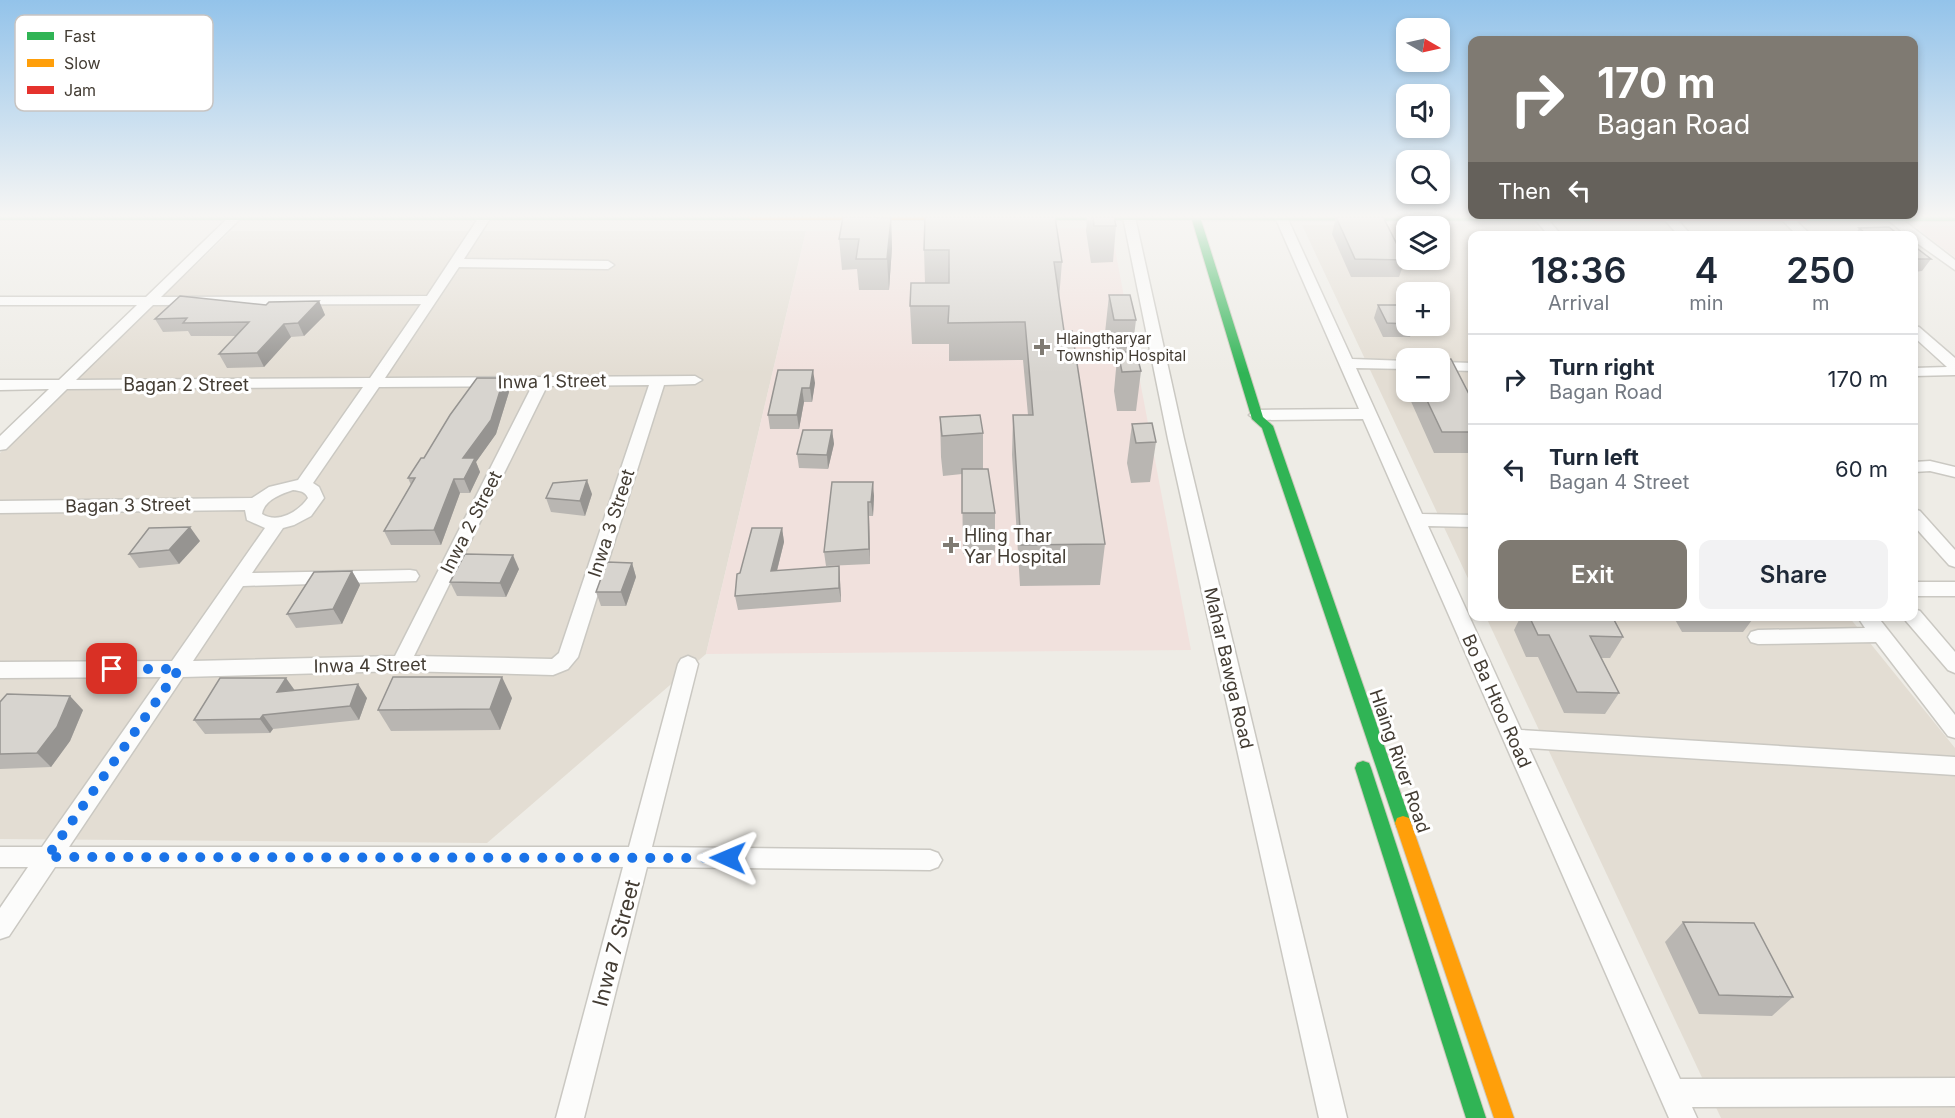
<!DOCTYPE html>
<meta charset="utf-8">
<style>
:root{--surface:#fff;--page:#f2f2f3;--text:#1f2937;--muted:#747a83;--line:#e0e1e3;--accent:#7f7a72}
body{margin:0;font-family:Inter,sans-serif;background:var(--page);color:var(--text);height:100vh;display:flex;flex-direction:column;font-size:22px;white-space:nowrap}
*{box-sizing:border-box;margin:0}
p{font-size:20px;color:var(--muted)}
.icon{flex:none;width:33px;height:33px;fill:none;stroke:currentColor;stroke-width:2;stroke-linecap:round;stroke-linejoin:round}
.map{position:relative;flex:1;overflow:hidden}
.sheet{position:absolute;left:1468px;top:231px;width:450px;height:390px;display:flex;flex-direction:column;background:var(--surface);border-radius:12px;box-shadow:0 3px 9px #0003}
.sheet>*{flex:none}
.top-card{position:absolute;left:1468px;top:36px;width:450px;height:183px;border-radius:12px;box-shadow:0 3px 9px #0003;background:#7f7a72;color:#fff;overflow:hidden}
.needle{width:39px;rotate:99deg}
.fabs{position:absolute;left:1396px;top:18px;display:grid;gap:12px}
.fabs a{display:grid;place-items:center;width:54px;height:54px;border-radius:12px;background:var(--surface);box-shadow:0 3px 9px #0003;font-size:30px}
.pin{position:absolute;display:grid;place-items:center;width:51px;height:51px;color:#fff;margin:-26px;border-radius:12px;box-shadow:0 3px 9px #0006}
.me{position:absolute;width:66px;margin:-33px;rotate:271deg;stroke-linejoin:round;filter:drop-shadow(0 0 4px #0008)}
.turn{display:flex;align-items:center;gap:21px;height:126px;padding:0 30px;font-size:27px}
.turn .icon{width:78px;height:78px;stroke-width:2.5}
.turn b{display:block;font-size:42px;line-height:51px}
.then{display:flex;align-items:center;height:57px;padding:0 30px;background:#0003;gap:12px;font-size:22px}
.eta{display:flex;justify-content:space-evenly;align-items:center;height:102px;text-align:center}
.eta b{font-size:36px;font-weight:600;line-height:42px}
.button{display:flex;gap:12px;margin-top:auto;padding:12px 30px}
.button a{flex:1;height:69px;border-radius:12px;background:var(--accent);color:#fff;font-size:24px;font-weight:600;line-height:69px;text-align:center}
.button a+a{background:var(--page);color:var(--text)}
ul{padding:0;list-style:none}
li{display:flex;align-items:center;gap:18px;height:90px;padding:0 30px;border-top:2px solid var(--line)}
li div{flex:1}
li b{display:block;font-size:22px}
li em{font-style:normal}
.map>svg:first-child{display:block}
</style>
<div class="map">
<svg width="1955" height="1118" viewBox="0 0 1955 1118">
<rect width="100%" height="100%" fill="#eeece6"/>
<g fill="#e3ddd3" fill-rule="evenodd">
<path d="M1534 223 1543 235 1473 236V589L1302 225ZM1407 226H1440V260H1407ZM1407 292H1440V326H1407ZM1407 358H1440V392H1407Z"/>
<polygon points="231,231 806,231 706,654 487,843 0,839 0,453"/>
<polygon points="1486,617 1849,617 1955,748 1955,1118 1721,1118"/>
</g>
<g fill="#f1e1dd">
<polygon points="1914,226 1955,226 1955,257"/>
<polygon points="1111,228 1191,650 706,654 806,231"/>
</g>
<g fill="none" stroke-linecap="round" stroke-linejoin="round">
<g stroke="#cac8c2" stroke-width="3">
<g id="street">
<path d="M229 217H242L161 297 427 296 479 217H491L464 259 608 261 614 265 608 269 459 267 385 378 695 376 702 380 695 384 664 385 578 657 568 669 553 675 401 671 183 677 69 847H629L678 664 681 659 688 656 695 659 698 664 652 847 930 850 938 853 942 860 938 867 930 870 647 867 584 1118H556L623 867H55L9 936 0 939V908L28 867H0V847H42L161 677 0 678V662L172 661 265 528 247 520 245 510 0 513V501L252 498 269 487 298 480 363 387 67 389 6 449 0 450V436L49 389 0 390V380H59L137 305H0V297H146ZM421 304 370 378 76 380 153 305ZM649 385 559 653 552 659 414 656 547 386ZM532 386 395 656 193 661 243 586 416 581 419 576 416 571 410 570 252 573 283 528 294 525 311 516 324 498 319 487 313 483 379 387ZM293 490C300 491 305 491 308 498 298 512 278 524 262 514 264 500 281 494 293 490Z"/>
<polygon points="1123,217 1135,217 1184,439 1347,1118 1319,1118 1168,439"/>
<polygon points="1275,217 1287,217 1352,359 1407,361 1407,369 1356,368 1422,514 1473,515 1473,527 1428,526 1521,730 1955,757 1955,775 1529,748 1680,1079 1955,1078 1955,1106 1692,1107 1697,1118 1669,1118 1363,419 1257,420 1249,415 1257,410 1359,409"/>
<polygon points="1533,217 1546,217 1562,236 1549,236"/>
<polygon points="1662,217 1675,217 1692,236 1679,236"/>
<polygon points="1779,217 1792,217 1812,236 1798,236"/>
<polygon points="1885,217 1899,217 1955,260 1955,270 1914,241 1914,236 1907,236"/>
<polygon points="1914,326 1919,327 1955,358 1955,375 1914,376 1914,368 1947,367 1914,337"/>
<polygon points="1440,362 1473,363 1473,371 1440,370"/>
<polygon points="1930,461 1955,467 1955,477 1930,471 1914,472 1914,462"/>
<polygon points="1914,509 1920,511 1955,550 1955,567 1949,565 1914,526"/>
<rect x="1914" y="582" width="41" height="14"/>
<polygon points="1914,609 1920,611 1955,652 1955,673 1948,670 1906,621 1904,616 1914,616"/>
<polygon points="1857,616 1877,616 1888,630 1955,715 1955,738 1948,736 1876,642 1758,644 1751,642 1748,637 1751,632 1758,630 1865,628"/>
</g>
</g>
<g stroke="#cec9bd" stroke-width="2">
<g id="fast">
<polygon points="0,217 757,217 752,220 0,220"/>
<polygon points="1017,217 1600,218 1595,221 1201,220 1263,417 1273,426 1411,823 1409,828 1403,830 1397,828 1395,823 1262,428 1252,419 1192,220 1021,220"/>
<polygon points="1802,217 1955,217 1955,221 1806,221 1803,220"/>
<polygon points="1363,761 1369,763 1371,768 1486,1118 1466,1118 1355,768 1357,763"/>
</g>
</g>
<g stroke="#cec9bd" stroke-width="2">
<g id="slow">
<polygon points="747,217 983,217 978,220 752,220"/>
<polygon points="1403,816 1409,818 1411,823 1514,1118 1494,1118 1395,823 1397,818"/>
</g>
</g>
<g stroke="#cec9bd" stroke-width="2">
<polygon id="jam" points="1591,217 1810,217 1811,218 1806,221 1595,221 1592,220"/>
</g>
<use href="#street" fill="#fcfcfb" fill-rule="evenodd"/>
<use href="#fast" fill="#30b455" fill-rule="evenodd"/>
<use href="#slow" fill="#ff9f0a" fill-rule="evenodd"/>
<use href="#jam" fill="#e5322d" fill-rule="evenodd"/>
</g>
<g fill="#b9b6b2">
<polygon points="843,217 891,218 892,248 889,290 859,290 857,269 842,270 839,239"/>
<polygon points="925,217 1062,262 1059,299 1064,331 1105,544 1100,585 1020,586 1012,455 1013,415 1028,415 1023,360 949,361 949,344 912,344 910,306 925,283 924,250"/>
<polygon points="1087,217 1114,217 1116,226 1113,262 1091,263 1086,231"/>
<polygon points="1336,217 1405,260 1399,277 1351,277 1332,234"/>
<polygon points="1859,228 1900,236 1855,236"/>
<polygon points="1914,246 1931,259 1922,271 1914,272"/>
<polygon points="1109,295 1136,320 1132,352 1141,371 1136,411 1117,411 1114,391 1117,358 1110,358 1105,333"/>
<polygon points="319,301 325,315 304,336 291,337 264,367 227,368 219,354 236,336 191,336 188,331 163,332 155,319 266,305"/>
<polygon points="1378,305 1407,309 1407,326 1414,326 1410,337 1383,337 1374,318"/>
<polygon points="1407,360 1407,392 1440,392 1473,402 1473,453 1434,453 1401,379"/>
<polygon points="778,370 815,383 812,402 804,402 799,429 770,429 768,415"/>
<polygon points="504,378 509,392 496,434 476,462 480,472 470,493 460,493 441,545 391,545 384,531 411,485 408,478 424,458"/>
<polygon points="940,417 983,433 983,469 995,513 995,553 963,554 962,474 943,476 941,457"/>
<polygon points="1132,424 1156,442 1150,482 1131,483 1127,463"/>
<polygon points="832,430 834,444 828,469 799,468 797,454"/>
<polygon points="832,482 874,496 873,516 869,516 870,564 826,566 824,552"/>
<polygon points="592,494 585,516 551,512 546,498"/>
<polygon points="782,528 784,542 777,571 839,566 840,580 841,602 738,610 735,596 740,573"/>
<polygon points="200,541 179,564 139,568 129,554"/>
<polygon points="632,563 636,577 626,606 601,606 596,592"/>
<polygon points="519,569 506,597 457,596 450,582"/>
<polygon points="352,571 360,585 342,624 296,628 287,614"/>
<polygon points="1521,616 1612,616 1623,637 1610,658 1601,658 1619,693 1605,714 1564,713 1538,657 1526,657 1514,630"/>
<polygon points="1673,616 1802,616 1799,621 1752,620 1743,632 1682,632"/>
<polygon points="367,698 359,720 273,729 270,733 205,734 194,720"/>
<polygon points="512,698 500,730 391,731 378,710"/>
<polygon points="0,702 83,710 70,741 51,767 0,769"/>
<polygon points="1683,922 1793,997 1772,1016 1699,1014 1665,942"/>
</g>
<g fill="#969491">
<polygon points="891,218 892,248 889,290 887,259"/>
<polygon points="319,301 325,315 304,336 298,323"/>
<polygon points="284,324 291,337 264,367 257,353"/>
<polygon points="813,370 815,383 812,402 810,388"/>
<polygon points="504,378 509,392 496,434 476,462 480,472 470,493 464,479 463,458"/>
<polygon points="802,388 804,402 799,429 797,415"/>
<polygon points="832,430 834,444 828,469 827,455"/>
<polygon points="454,479 460,493 441,545 434,530"/>
<polygon points="587,480 592,494 585,516 580,501"/>
<polygon points="873,482 874,496 873,516 871,502"/>
<polygon points="868,502 869,516 870,564 869,549"/>
<polygon points="190,527 200,541 179,564 169,550"/>
<polygon points="782,528 784,542 773,586 771,571"/>
<polygon points="513,555 519,569 506,597 500,583"/>
<polygon points="632,563 636,577 626,606 621,592"/>
<polygon points="839,566 840,580 841,602 839,588"/>
<polygon points="352,571 360,585 342,624 333,609"/>
<polygon points="502,677 512,698 500,730 490,709"/>
<polygon points="286,678 296,692 277,692"/>
<polygon points="358,684 367,698 359,720 350,706"/>
<polygon points="70,696 83,710 70,741 51,767 37,753"/>
<polygon points="263,715 273,729 270,733 260,719"/>
</g>
<g fill="#d7d4cf" stroke="#969491" stroke-width="1.5">
<polygon points="843,217 891,218 887,259 856,259 859,239 839,239"/>
<polygon points="925,217 1055,217 1062,262 1054,262 1064,331 1072,331 1105,544 1021,545 1013,415 1033,415 1025,322 948,323 949,306 910,306 911,283 949,283 949,250 924,250"/>
<polygon points="1093,217 1114,217 1116,226 1094,226"/>
<polygon points="1336,217 1383,217 1405,260 1355,259"/>
<polygon points="1889,227 1900,236 1869,236 1859,228"/>
<polygon points="1914,246 1931,259 1914,259"/>
<polygon points="1109,295 1130,295 1136,320 1114,320"/>
<polygon points="180,296 266,305 269,302 319,301 298,323 284,324 257,353 219,354 249,322 183,323 187,318 155,319"/>
<polygon points="1378,305 1405,305 1407,309 1407,324 1387,323"/>
<polygon points="1118,352 1136,352 1141,371 1122,372"/>
<polygon points="1440,359 1451,359 1473,402 1473,432 1442,432 1423,392 1440,392"/>
<polygon points="778,370 813,370 810,388 802,388 797,415 768,415"/>
<polygon points="477,378 504,378 491,420 463,458 475,458 464,479 454,479 434,530 384,531 415,478 408,478 421,458 424,458 450,415"/>
<polygon points="980,415 983,433 942,436 940,417"/>
<polygon points="1152,423 1156,442 1136,443 1132,424"/>
<polygon points="803,430 832,430 827,455 797,454"/>
<polygon points="962,469 988,469 995,513 962,513"/>
<polygon points="587,480 580,501 546,498 553,483"/>
<polygon points="832,482 873,482 871,502 868,502 869,549 824,552"/>
<polygon points="190,527 169,550 129,554 149,528"/>
<polygon points="752,528 782,528 771,571 839,566 839,588 735,596 737,574 740,573"/>
<polygon points="465,554 513,555 500,583 450,582"/>
<polygon points="607,562 632,563 621,592 596,592"/>
<polygon points="352,571 333,609 287,614 314,572"/>
<polygon points="1529,616 1612,616 1623,637 1590,636 1619,693 1577,692 1549,635 1538,635"/>
<polygon points="393,677 502,677 490,709 378,710"/>
<polygon points="220,678 286,678 277,692 358,684 350,706 263,715 260,719 194,720"/>
<polygon points="7,694 70,696 57,727 37,753 0,754 0,702"/>
<polygon points="1683,922 1754,923 1793,997 1719,995"/>
</g>
<linearGradient id="sky" x2="0" y2="1"><stop stop-color="#93c3ea"/><stop offset="0.58" stop-color="#f7f6f4"/><stop offset="1" stop-color="#f7f6f4" stop-opacity="0"/></linearGradient>
<rect width="1955" height="373" fill="url(#sky)"/>
<g fill="none" stroke-linecap="round" stroke-linejoin="round">
<polyline stroke="#1a73e8" stroke-width="10" stroke-dasharray="0 18" points="112,669 179,669 47,857 728,858"/>
</g>
<g fill="#7f7a72" stroke="#fff" stroke-width="2">
<path d="M1039 338h6v6h6v6h-6v6h-6v-6h-6v-6h6z"/>
<path d="M948 536h6v6h6v6h-6v6h-6v-6h-6v-6h6z"/>
</g>
<g text-anchor="middle" dominant-baseline="central" stroke-width="6" stroke-linejoin="round" paint-order="stroke">
<g font-size="15" fill="#433c33" stroke="#fff" text-anchor="start">
<text x="1056" y="338">Hlaingtharyar<tspan x="1056" dy="17">Township Hospital</tspan></text>
</g>
<g font-size="18" fill="#433c33" stroke="#fff">
<text transform="translate(552 381) rotate(-1)">Inwa 1 Street</text>
<text x="186" y="384">Bagan 2 Street</text>
<text transform="translate(128 505) rotate(-1)">Bagan 3 Street</text>
<text transform="translate(471 522) rotate(-63)">Inwa 2 Street</text>
<text transform="translate(611 523) rotate(-72)">Inwa 3 Street</text>
<text transform="translate(370 665) rotate(-1)">Inwa 4 Street</text>
<text transform="translate(1229 668) rotate(77)">Mahar Bawga Road</text>
<text transform="translate(1497 701) rotate(66)">Bo Ba Htoo Road</text>
<text transform="translate(1400 761) rotate(71)">Hlaing River Road</text>
</g>
<g font-size="18" fill="#433c33" stroke="#fff" text-anchor="start">
<text x="964" y="535">Hling Thar<tspan x="964" dy="21">Yar Hospital</tspan></text>
</g>
<g font-size="21" fill="#433c33" stroke="#fff">
<text transform="translate(616 943) rotate(-75)">Inwa 7 Street</text>
</g>
</g>
<rect x="15" y="15" width="198" height="96" rx="9" fill="#fff" stroke="#c7c4c2" stroke-width="1.5"/>
<rect x="27" y="32" width="27" height="8" fill="#30b455"/>
<rect x="27" y="59" width="27" height="8" fill="#ff9f0a"/>
<rect x="27" y="86" width="27" height="8" fill="#e5322d"/>
<g font-size="16" fill="#433c33">
<text x="64" y="42">Fast</text>
<text x="64" y="69">Slow</text>
<text x="64" y="96">Jam</text>
</g>
</svg>
<div class="fabs">
<a><svg class="needle" viewBox="-14 -14 28 28"><path d="M0-13l5 13h-10z" fill="#e53935"/><path d="M0 13l5-13h-10z" fill="#747a83"/></svg></a>
<a><svg class="icon" aria-label="sound" viewBox="0 0 24 24"><path d="M4 9h4l5-4v14l-5-4H4zM17 9q2 3 0 6"/></svg></a>
<a><svg class="icon" aria-label="search" viewBox="0 0 24 24"><circle cx="10" cy="10" r="6"/><path d="M15 15l6 6"/></svg></a>
<a><svg class="icon" aria-label="layers" viewBox="0 0 24 24"><path d="M12 4l9 5-9 5-9-5zM3 14l9 5 9-5"/></svg></a>
<a>+</a>
<a>−</a>
</div>
<div class="pin" style="left:112px;top:669px;background:#d93025"><svg class="icon" aria-label="arrive" viewBox="0 0 24 24"><path d="M6 21V4h12l-3 4 3 4H6"/></svg></div>
<svg class="me" style="left:728px;top:858px" viewBox="-20 -20 40 40"><path d="M0-17L14 15 0 8-14 15z" fill="#1a73e8" stroke="#fff" stroke-width="4"/></svg>
<div class="top-card">
<div class="turn"><svg class="icon" aria-label="right" viewBox="0 0 24 24"><path d="M7 20v-9h11M14 6l5 5-5 5"/></svg><div><b>170 m</b>Bagan Road</div></div>
<div class="then">Then<svg class="icon" aria-label="left" viewBox="0 0 24 24"><path d="M17 20v-9H6M10 6l-5 5 5 5"/></svg></div>
</div>
<section class="sheet">
<div class="eta">
<div><b>18:36</b><p>Arrival</p></div>
<div><b>4</b><p>min</p></div>
<div><b>250</b><p>m</p></div>
</div>
<ul>
<li><svg class="icon" aria-label="right" viewBox="0 0 24 24"><path d="M7 20v-9h11M14 6l5 5-5 5"/></svg><div><b>Turn right</b><p>Bagan Road</p></div><em>170 m</em></li>
<li><svg class="icon" aria-label="left" viewBox="0 0 24 24"><path d="M17 20v-9H6M10 6l-5 5 5 5"/></svg><div><b>Turn left</b><p>Bagan 4 Street</p></div><em>60 m</em></li>
</ul>
<div class="button"><a>Exit</a><a>Share</a></div>
</section>
</div>
